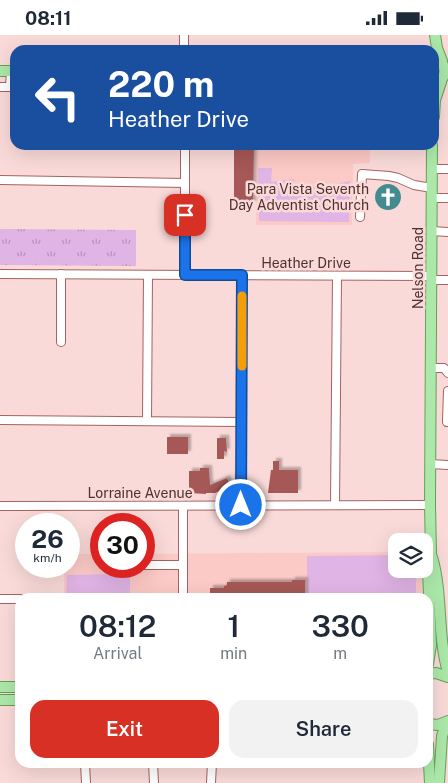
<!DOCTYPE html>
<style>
:root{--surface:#fff;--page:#f2f2f3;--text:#1f2937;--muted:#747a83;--accent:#d93025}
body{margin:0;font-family:"Public Sans",sans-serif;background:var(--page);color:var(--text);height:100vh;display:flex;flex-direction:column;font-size:19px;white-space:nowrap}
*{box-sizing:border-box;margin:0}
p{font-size:16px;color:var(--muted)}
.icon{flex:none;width:28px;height:28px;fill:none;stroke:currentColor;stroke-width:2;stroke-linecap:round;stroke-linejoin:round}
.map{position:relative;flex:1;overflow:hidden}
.side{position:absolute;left:15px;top:558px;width:418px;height:175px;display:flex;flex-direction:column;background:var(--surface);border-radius:15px;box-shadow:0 5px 20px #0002}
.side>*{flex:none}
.guide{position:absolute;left:10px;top:10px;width:429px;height:105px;border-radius:15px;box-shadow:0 5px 20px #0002;background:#1a4fa0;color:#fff;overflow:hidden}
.fabs{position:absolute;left:388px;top:498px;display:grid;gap:10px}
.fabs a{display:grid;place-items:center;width:45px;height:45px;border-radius:10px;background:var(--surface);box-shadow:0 5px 20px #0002;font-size:25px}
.speed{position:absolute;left:15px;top:478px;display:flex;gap:10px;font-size:25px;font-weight:700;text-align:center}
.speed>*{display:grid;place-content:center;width:65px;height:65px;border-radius:50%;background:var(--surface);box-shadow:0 5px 20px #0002;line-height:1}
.speed small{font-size:12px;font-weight:400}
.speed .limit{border:8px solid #d22;background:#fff;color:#111}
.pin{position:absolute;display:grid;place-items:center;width:42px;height:42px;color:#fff;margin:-21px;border-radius:10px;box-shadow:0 2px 8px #0006}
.me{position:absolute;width:55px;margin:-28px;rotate:0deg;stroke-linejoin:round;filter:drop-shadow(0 0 4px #0008)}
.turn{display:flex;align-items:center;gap:18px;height:105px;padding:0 15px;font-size:22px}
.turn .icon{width:65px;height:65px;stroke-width:2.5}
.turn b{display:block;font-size:35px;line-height:42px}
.eta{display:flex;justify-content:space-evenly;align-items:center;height:85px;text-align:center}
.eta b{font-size:30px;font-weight:600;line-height:35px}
.cta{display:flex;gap:10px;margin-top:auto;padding:10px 15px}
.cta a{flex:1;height:58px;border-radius:15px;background:var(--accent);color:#fff;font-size:20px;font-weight:600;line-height:58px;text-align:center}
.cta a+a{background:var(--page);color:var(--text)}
.status{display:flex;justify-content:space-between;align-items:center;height:35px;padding:0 25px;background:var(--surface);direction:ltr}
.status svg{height:14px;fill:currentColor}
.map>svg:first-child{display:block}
</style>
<div class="status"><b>08:11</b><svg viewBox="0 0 49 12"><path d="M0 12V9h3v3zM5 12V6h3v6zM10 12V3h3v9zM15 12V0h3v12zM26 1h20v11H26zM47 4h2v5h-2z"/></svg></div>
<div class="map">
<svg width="448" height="748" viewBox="0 0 448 748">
<defs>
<pattern id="grass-tufts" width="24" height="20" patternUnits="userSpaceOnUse" patternTransform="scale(1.25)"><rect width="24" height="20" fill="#e0b4e5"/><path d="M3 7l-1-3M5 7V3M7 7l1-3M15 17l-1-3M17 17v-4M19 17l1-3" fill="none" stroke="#b893ba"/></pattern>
<filter id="shadow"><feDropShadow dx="3" dy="-3" stdDeviation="1" flood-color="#0004"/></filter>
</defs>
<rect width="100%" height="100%" fill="#f9dad8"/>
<g fill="#fbc9c6">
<polygon points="257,110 370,110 370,128 353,129 352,190 256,190"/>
<polygon points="396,517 396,534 422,534 422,562 64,562 64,531 69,531 69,519 101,519 101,531 144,531 144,519"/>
</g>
<polygon fill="url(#grass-tufts)" points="0,194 136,195 136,231 0,230"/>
<g fill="#e0b4e5">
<polygon points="258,133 272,133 271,147 294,144 294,149 310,151 327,151 350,146 349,187 259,186"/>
<polygon points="396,520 396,534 416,534 416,562 307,562 307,521"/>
<polygon points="130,539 130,562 66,562 67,540"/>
</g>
<g fill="#a55856" filter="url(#shadow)">
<polygon points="234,110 254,110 253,169 234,169"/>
<rect x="167" y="402" width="21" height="17"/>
<polygon points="217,403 226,403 227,417 224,416 224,424 217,424"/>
<polygon points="273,426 279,426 279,435 298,435 298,458 268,458 271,435 273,435"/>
<polygon points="200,433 209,433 210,450 227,443 230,451 215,458 206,458 206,459 189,458 189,436 200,436"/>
<polygon points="292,545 305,545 305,562 210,562 210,553 224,553 224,551 227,550 227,547 292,547"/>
</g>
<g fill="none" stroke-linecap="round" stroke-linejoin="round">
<g stroke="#a46360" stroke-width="10">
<g id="minor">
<polyline points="184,15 184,0"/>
<polyline points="0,52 15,52"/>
<polyline points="10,52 11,36"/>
<polyline points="185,110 185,240"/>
<polyline points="432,134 448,134"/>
<polyline points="0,145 185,148"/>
<polyline points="432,163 448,163"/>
<polyline points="360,182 362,139 389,141 398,143 414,150 432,153"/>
<polyline points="432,196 448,197"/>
<polyline points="0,239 432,241"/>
<polyline points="61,239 61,307"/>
<polyline points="432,245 448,245"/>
<polyline points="431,333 444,333 448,338"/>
<polyline points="0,385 241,387"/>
<polyline points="147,385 148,240"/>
<polyline points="447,387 448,356"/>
<polyline points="430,429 448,430"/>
<polyline points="241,470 242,240"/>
<polyline points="335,470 337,241"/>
<polyline points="0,471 430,470"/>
<polyline points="144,530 183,530"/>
<polyline points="183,562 183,471"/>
<polyline points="0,564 20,564"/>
<polyline points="85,728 86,748"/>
<polyline points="153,728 154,748"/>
<polyline points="211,748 212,728"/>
</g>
</g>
<g stroke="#689f59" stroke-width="12">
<g id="major">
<polyline points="435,0 437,13 442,26"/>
<path d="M434 23C448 27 448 45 434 49"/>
<polyline points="0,36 15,36"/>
<polyline points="434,82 435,65 441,47"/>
<path d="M432 522C443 559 437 600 448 637"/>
<polyline points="428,629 431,610 428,536 431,518 430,470 432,110"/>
<polyline points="428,639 436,638 448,642"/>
<polyline points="0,652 20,652"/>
<polyline points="0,665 20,665"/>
<polyline points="428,689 438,690 448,686"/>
<polyline points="428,709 430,748"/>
<polyline points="439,748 442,701 447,687"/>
</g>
</g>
<use href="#minor" stroke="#fff" stroke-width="8"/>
<use href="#major" stroke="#ace8a9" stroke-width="10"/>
</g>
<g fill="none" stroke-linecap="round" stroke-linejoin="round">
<g stroke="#114b97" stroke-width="12">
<polyline id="route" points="185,180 185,240 242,240 241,470"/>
</g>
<use href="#route" stroke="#1a73e8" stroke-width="9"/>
<polyline stroke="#f59e0b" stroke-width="9" points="242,331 242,261"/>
</g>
<defs>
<g id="church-disc" transform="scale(1.4375)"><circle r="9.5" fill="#438b91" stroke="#f9dad8"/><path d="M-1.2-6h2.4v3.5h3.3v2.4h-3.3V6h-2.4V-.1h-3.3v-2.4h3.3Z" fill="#fff"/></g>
</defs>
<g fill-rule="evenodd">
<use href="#church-disc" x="388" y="162"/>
</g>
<g text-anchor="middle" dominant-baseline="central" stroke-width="5" stroke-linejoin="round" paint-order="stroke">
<g font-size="14" fill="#4f3230" stroke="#f9dad8" text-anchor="end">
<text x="369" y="154">Para Vista Seventh<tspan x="369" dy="16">Day Adventist Church</tspan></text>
</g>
<g font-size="14" fill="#4f3230" stroke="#f9dad8">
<text x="306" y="228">Heather Drive</text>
<text transform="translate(418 233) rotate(-90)">Nelson Road</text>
<text x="140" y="458">Lorraine Avenue</text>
</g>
</g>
</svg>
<div class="fabs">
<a><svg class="icon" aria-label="layers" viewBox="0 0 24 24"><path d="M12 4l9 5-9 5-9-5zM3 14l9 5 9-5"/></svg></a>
</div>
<div class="speed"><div>26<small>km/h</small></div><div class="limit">30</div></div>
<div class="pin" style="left:185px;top:180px;background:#d93025"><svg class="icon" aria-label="arrive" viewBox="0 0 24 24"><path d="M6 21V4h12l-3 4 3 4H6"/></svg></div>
<svg class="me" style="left:241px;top:470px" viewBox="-20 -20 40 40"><circle r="17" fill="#1a73e8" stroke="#fff" stroke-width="3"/><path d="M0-11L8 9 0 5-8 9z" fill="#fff"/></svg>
<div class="guide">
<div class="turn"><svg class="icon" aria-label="left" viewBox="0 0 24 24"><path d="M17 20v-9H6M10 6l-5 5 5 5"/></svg><div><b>220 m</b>Heather Drive</div></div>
</div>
<section class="side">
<div class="eta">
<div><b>08:12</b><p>Arrival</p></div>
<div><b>1</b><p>min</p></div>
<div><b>330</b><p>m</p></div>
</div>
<div class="cta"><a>Exit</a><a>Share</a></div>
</section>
</div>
